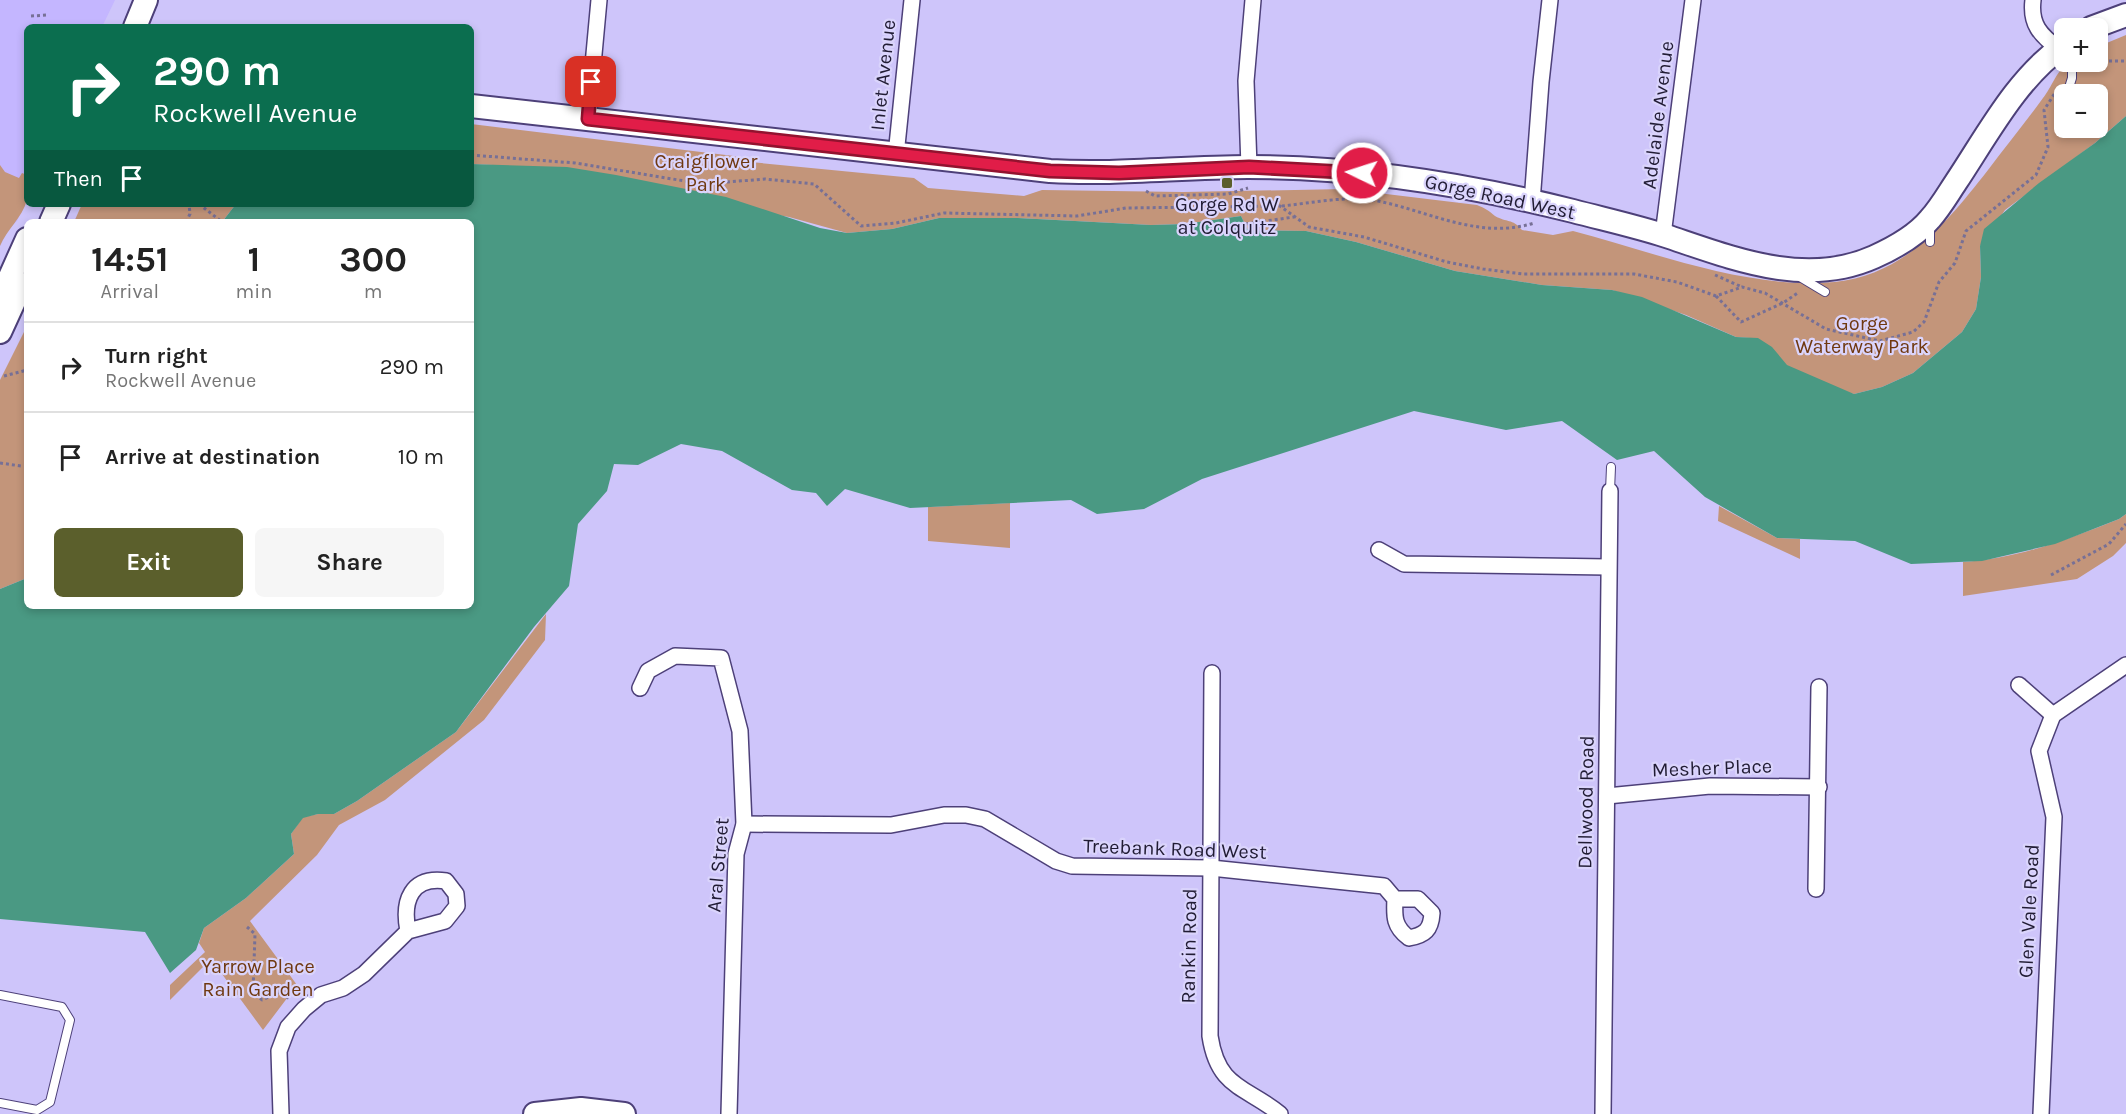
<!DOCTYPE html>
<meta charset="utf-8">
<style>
:root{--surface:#fff;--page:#f6f6f6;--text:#222;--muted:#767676;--line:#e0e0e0;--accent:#5b5f2c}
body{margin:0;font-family:Karla,sans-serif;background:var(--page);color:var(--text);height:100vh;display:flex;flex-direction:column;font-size:22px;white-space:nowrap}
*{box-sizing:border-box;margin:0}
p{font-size:20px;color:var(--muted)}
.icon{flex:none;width:33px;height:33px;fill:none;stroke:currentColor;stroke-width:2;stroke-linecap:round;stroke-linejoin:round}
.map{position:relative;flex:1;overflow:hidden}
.panel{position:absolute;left:24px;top:219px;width:450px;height:390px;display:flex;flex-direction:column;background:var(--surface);border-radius:9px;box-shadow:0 3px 9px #0003}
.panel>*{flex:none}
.top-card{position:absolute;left:24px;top:24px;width:450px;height:183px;border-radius:9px;box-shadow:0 3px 9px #0003;background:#0b6e4f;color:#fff;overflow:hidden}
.fabs{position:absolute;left:2054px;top:18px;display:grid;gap:12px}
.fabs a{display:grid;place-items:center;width:54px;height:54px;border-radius:9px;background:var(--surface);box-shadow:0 3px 9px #0003;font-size:30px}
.pin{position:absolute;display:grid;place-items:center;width:51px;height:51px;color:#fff;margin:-26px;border-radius:12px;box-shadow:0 3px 9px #0006}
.me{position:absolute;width:66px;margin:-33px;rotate:274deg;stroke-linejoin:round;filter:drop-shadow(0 0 4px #0008)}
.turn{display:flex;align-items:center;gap:21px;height:126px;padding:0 30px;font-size:27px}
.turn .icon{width:78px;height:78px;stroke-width:2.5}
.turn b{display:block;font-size:42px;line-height:51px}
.then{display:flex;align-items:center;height:57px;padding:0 30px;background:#0003;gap:12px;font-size:22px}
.eta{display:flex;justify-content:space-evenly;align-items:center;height:102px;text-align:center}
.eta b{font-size:36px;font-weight:700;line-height:42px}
.button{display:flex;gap:12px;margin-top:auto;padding:12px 30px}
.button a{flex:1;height:69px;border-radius:9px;background:var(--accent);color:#fff;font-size:24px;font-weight:700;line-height:69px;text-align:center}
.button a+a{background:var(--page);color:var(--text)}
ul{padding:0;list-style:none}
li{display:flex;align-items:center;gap:18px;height:90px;padding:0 30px;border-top:2px solid var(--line)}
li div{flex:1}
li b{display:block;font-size:22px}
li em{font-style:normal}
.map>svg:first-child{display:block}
</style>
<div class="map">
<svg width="2126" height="1114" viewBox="0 0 2126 1114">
<rect width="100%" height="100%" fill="#cec5fa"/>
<polygon fill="#c4b6ff" points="0,0 115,0 102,27 27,27 27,199 17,221 9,228 0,246"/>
<g fill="#c3957a" fill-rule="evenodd">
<path d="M2126 35V116L2095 143 2005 210 1980 246 1981 277 1976 309 1962 332 1913 373 1882 387 1854 394 1791 379 1750 338 1736 337 1686 315 1612 290 1542 285 1455 271 1356 242 1306 231 1248 230 1241 216 1185 224 1151 225 1018 218H939L892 229 847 233 789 217 493 165 471 164V124L734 156 750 162 914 178 928 188 1024 196 1042 190 1183 192 1345 189 1477 205C1485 208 1489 211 1495 216 1507 223 1512 218 1522 230L1553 235 1573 231C1656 253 1749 290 1835 282 1905 275 1948 221 1988 170 2006 146 2025 123 2043 98 2051 89 2058 67 2070 62 2077 59 2089 62 2097 62V47ZM2064 94H2097V128H2064Z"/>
<path d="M0 165 5 172 19 178 22 173 27 175C27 183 29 193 27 200 22 218 7 229 0 246Z"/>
<polygon points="82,204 236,204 222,222 74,222"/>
<polygon points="27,326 27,578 0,589 0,380"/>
<polygon points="1010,503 1010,548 928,541 928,507"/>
<polygon points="1719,506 1777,538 1800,539 1800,559 1718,521"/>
<path d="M2126 514V543L2113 556 2077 579 1963 596V562C2017 559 2069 539 2119 519Z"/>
<polygon points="546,614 545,640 484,720 385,800 339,825 317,855 250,921 297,985 263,1030 211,959 170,1000 170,985 205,952 199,943 204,928 246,898 294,854 291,834 303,817 318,814 334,814 357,801 456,732"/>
</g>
<polygon fill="#4a9983" points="2126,116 2126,514 2119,519 2055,544 1982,561 1911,564 1855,541 1777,538 1705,497 1654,451 1617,460 1562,421 1506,430 1414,411 1202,479 1144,509 1097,514 1071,500 910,508 845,489 827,506 816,493 792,490 722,451 681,444 638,465 614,464 607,491 578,524 569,586 534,627 456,732 357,801 334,814 318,814 303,818 291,834 294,854 246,898 204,928 196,950 170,973 145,932 0,919 0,589 27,578 27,606 471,606 471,222 222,222 236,204 471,204 471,164 567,167 616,175 726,197 820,228 847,233 892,229 939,218 1018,218 1151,225 1185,224 1241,216 1248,230 1306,231 1356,242 1455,271 1542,285 1612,290 1642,297 1736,337 1758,338 1772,347 1787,365 1854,394 1882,387 1913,373 1962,332 1976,309 1981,277 1980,246 1984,229 2039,183 2095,143"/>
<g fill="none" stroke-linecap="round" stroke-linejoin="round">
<g stroke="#4d4079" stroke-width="10">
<g id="service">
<polyline points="2067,94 2072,78 2072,62"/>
<polyline points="1930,242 1930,226"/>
<polyline points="1800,277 1825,292"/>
<polyline points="1610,491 1611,467"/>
<polyline points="0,995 62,1007 70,1020 50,1102 37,1110 0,1103"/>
</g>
</g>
<g stroke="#4d4079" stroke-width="18">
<g id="minor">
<path d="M2033 0C2030 24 2040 35 2059 49"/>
<polyline points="588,119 599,0"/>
<polyline points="896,155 912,0"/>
<polyline points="1249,167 1246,81 1253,0"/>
<polyline points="1532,202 1541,82 1550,0"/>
<polyline points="1663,235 1693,0"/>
<polyline points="1379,550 1404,564 1608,567"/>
<path d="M1212 673 1210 1036C1218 1089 1246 1086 1280 1114"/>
<polyline points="2019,685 2053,715"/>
<polyline points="640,688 648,671 675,656 721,658 740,731 744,824 736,854 729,1114"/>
<polyline points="1607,796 1710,786 1819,787"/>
<path d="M744 824 891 825 944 815H966L985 819 1056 861 1072 866 1211 868 1384 886 1395 899C1394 917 1394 927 1409 938 1425 935 1431 930 1432 913L1418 899H1395"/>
<polyline points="1816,889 1819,687"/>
<path d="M281 1114 279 1051 288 1027 304 1009 321 995 343 988 364 974 408 931 445 921 457 906 456 894 446 881C411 876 402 901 408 931"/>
<polyline points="1603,1114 1610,491"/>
<polyline points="2041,1114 2054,817 2039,751 2053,715 2126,665"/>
</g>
</g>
<g stroke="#4d4079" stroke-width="26">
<g id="secondary">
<polyline points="135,27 146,0"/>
<polyline points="2091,28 2126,15"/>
<path d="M471 106 1050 171C1116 175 1182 167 1248 167 1358 167 1466 184 1573 211 1603 219 1635 226 1666 236 1732 258 1805 288 1874 257 1894 248 1916 236 1930 219 1940 208 1948 194 1956 182 1988 134 2016 79 2064 45"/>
<polyline points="51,222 59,204"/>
<polyline points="0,299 27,239"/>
<polyline points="0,332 22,284"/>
<polyline points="535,1114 581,1109 624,1114"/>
</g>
</g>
<g stroke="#777096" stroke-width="3" stroke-dasharray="3 3" stroke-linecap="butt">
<polyline points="31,16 48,15"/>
<polyline points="2097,61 2126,61"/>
<polyline points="2086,70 2096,62"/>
<polyline points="471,155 575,163 703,184 765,179 814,184 861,226 896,223 944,213 1077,216 1126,208 1280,206 1309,227 1364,237 1447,262 1483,269 1523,274 1634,274 1677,282 1716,296 1742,287 1765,293 1826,329 1880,341 1913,332 1924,322 1939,282 1955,263 1966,231 2036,175 2048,147 2044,110 2055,93"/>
<polyline points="1146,191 1155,196 1228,194 1248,188"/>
<polyline points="199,204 222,222"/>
<path d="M1282 206C1312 203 1348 195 1378 201 1431 212 1480 240 1534 223"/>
<polyline points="186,222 190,214 189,204"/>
<polyline points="1245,224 1294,217"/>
<polyline points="1715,275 1742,287"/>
<polyline points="1716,296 1741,322 1783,303 1799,292"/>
<polyline points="4,376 27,370"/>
<polyline points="0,463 21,466"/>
<polyline points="2051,575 2109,544 2126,524"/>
<polyline points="247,927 255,934 253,992 262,1000 279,992 290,999"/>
</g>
<use href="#service" stroke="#fff" stroke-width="8"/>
<use href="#minor" stroke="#fff" stroke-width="15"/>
<use href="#secondary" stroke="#fff" stroke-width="22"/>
</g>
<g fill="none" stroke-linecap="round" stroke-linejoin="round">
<g stroke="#92132f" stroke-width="15">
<polyline id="route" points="591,82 588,119 1050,171 1119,173 1249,167 1362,173"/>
</g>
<use href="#route" stroke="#e11d48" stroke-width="10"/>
</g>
<rect fill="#5b5f2c" stroke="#dad4fc" stroke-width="2" x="1221" y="177" width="12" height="12" rx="3"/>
<g text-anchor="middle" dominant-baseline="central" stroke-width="4.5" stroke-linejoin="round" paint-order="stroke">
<g font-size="20" fill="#211c34" stroke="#dad4fc">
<text transform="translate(883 75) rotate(-84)">Inlet Avenue</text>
<text transform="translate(1658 115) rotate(-83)">Adelaide Avenue</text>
<text transform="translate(1500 197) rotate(12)">Gorge Road West</text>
<text transform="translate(1712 768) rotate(-2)">Mesher Place</text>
<text transform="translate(1586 802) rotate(-89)">Dellwood Road</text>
<text transform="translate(1175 849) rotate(2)">Treebank Road West</text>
<text transform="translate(718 865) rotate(-85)">Aral Street</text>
<text transform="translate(2029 911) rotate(-87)">Glen Vale Road</text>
<text transform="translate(1189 946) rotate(-89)">Rankin Road</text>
</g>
<g font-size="20" fill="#6f3810" stroke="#dad4fc">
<text x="706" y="161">Craigflower<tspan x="706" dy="23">Park</tspan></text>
<text x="1862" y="323">Gorge<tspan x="1862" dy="23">Waterway Park</tspan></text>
<text x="258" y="966">Yarrow Place<tspan x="258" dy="23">Rain Garden</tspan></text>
</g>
<g font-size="20" fill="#211c34" stroke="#dad4fc">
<text x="1227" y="204">Gorge Rd W<tspan x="1227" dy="23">at Colquitz</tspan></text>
</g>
</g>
</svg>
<div class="fabs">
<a>+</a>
<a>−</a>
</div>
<div class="pin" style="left:591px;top:82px;background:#d93025"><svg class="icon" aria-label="arrive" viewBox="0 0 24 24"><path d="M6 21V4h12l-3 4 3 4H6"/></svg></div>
<svg class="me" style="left:1362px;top:173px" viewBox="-20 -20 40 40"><circle r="17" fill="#e11d48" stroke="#fff" stroke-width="3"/><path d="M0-11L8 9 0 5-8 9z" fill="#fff"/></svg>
<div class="top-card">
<div class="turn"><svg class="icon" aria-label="right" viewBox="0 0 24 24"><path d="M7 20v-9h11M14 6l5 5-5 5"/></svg><div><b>290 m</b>Rockwell Avenue</div></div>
<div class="then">Then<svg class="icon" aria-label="arrive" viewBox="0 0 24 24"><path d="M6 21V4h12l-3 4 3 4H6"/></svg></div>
</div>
<section class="panel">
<div class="eta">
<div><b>14:51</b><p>Arrival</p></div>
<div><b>1</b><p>min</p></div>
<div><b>300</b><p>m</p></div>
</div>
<ul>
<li><svg class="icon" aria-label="right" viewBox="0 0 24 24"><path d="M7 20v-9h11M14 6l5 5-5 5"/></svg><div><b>Turn right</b><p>Rockwell Avenue</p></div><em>290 m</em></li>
<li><svg class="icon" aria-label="arrive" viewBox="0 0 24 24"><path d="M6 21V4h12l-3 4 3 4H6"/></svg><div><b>Arrive at destination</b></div><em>10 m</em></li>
</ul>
<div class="button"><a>Exit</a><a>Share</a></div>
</section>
</div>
